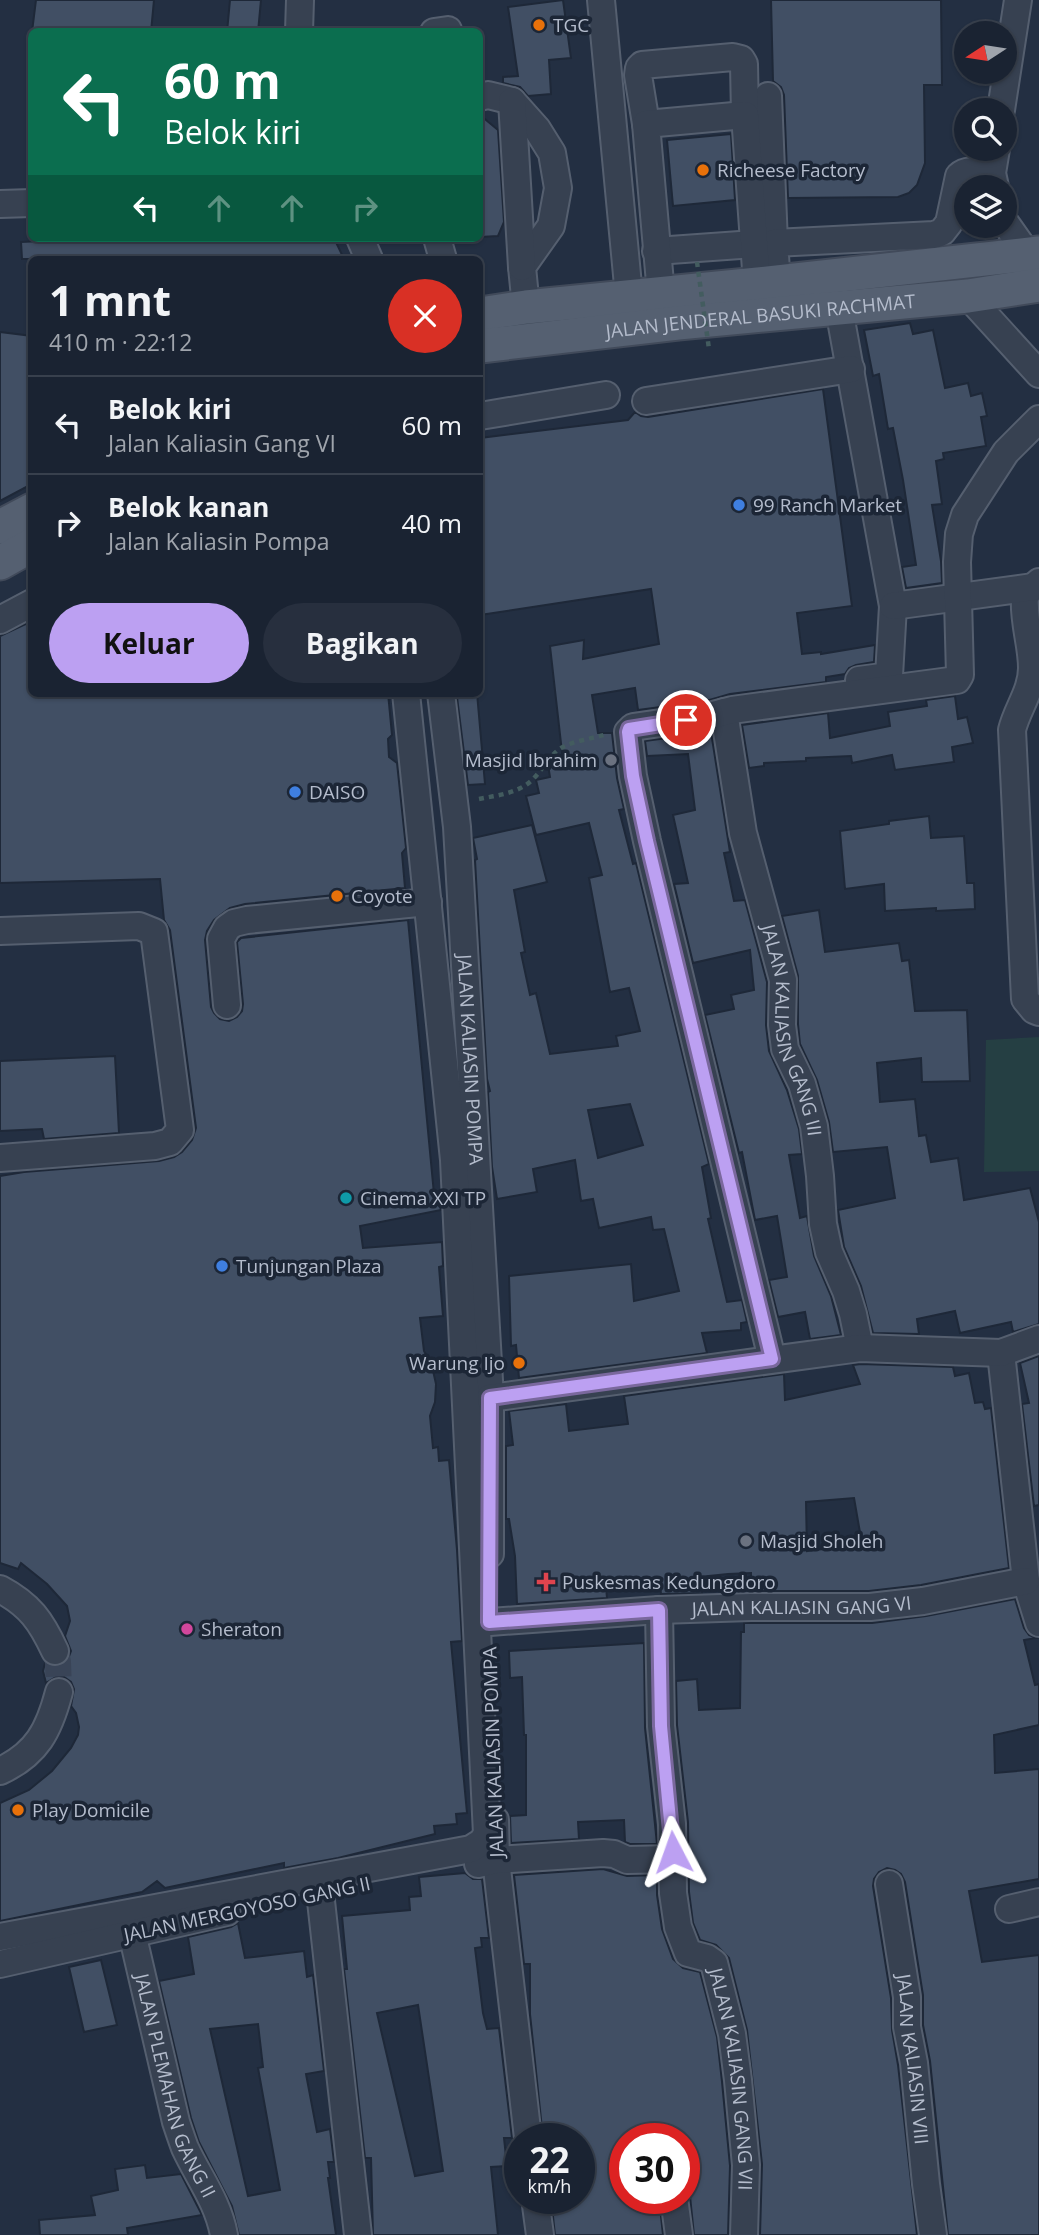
<!DOCTYPE html>
<html lang="id">
<meta charset="utf-8">
<style>
:root{--surface:#1a2332;--page:#272f3e;--text:#f1f3f6;--muted:#9fa4ac;--line:#38404d;--accent:#bca0f2}
body{margin:0;font-family:"Open Sans",sans-serif;background:var(--page);color:var(--text);height:100vh;display:flex;flex-direction:column;font-size:26px;white-space:nowrap}
*{box-sizing:border-box;margin:0}
p{font-size:23px;color:var(--muted)}
.icon{flex:none;width:38px;height:38px;fill:none;stroke:currentColor;stroke-width:2;stroke-linecap:round;stroke-linejoin:round}
.map{position:relative;flex:1;overflow:hidden}
.side{position:absolute;left:28px;top:256px;width:455px;height:441px;display:flex;flex-direction:column;background:var(--surface);border-radius:10px;box-shadow:0 2px 5px #0004,0 0 0 2px var(--line)}
.side>*{flex:none}
.top-card{position:absolute;left:28px;top:28px;width:455px;height:214px;border-radius:10px;box-shadow:0 2px 5px #0004,0 0 0 2px var(--line);background:#0b6e4f;color:#fff;overflow:hidden}
.needle{width:46px;rotate:258deg}
.controls{position:absolute;left:954px;top:21px;display:grid;gap:14px}
.controls a{display:grid;place-items:center;width:63px;height:63px;border-radius:50%;background:var(--surface);box-shadow:0 2px 5px #0004,0 0 0 2px var(--line);font-size:35px}
.speed{position:absolute;left:504px;top:2123px;display:flex;gap:14px;font-size:35px;font-weight:700;text-align:center}
.speed>*{display:grid;place-content:center;width:91px;height:91px;border-radius:50%;background:var(--surface);box-shadow:0 2px 5px #0004,0 0 0 2px var(--line);line-height:1}
.speed small{font-size:18px;font-weight:400}
.speed .limit{border:10px solid #d22;background:#fff;color:#111}
.pin{position:absolute;display:grid;place-items:center;width:60px;height:60px;color:#fff;margin:-30px;border:4px solid #fff;border-radius:50%;box-shadow:0 2px 7px #0007}
.me{position:absolute;width:77px;margin:-38px;rotate:356deg;stroke-linejoin:round;filter:drop-shadow(0 0 5px #0008)}
.turn{display:flex;align-items:center;gap:24px;height:147px;padding:0 21px;font-size:32px}
.turn .icon{width:91px;height:91px;stroke-width:2.5}
.turn b{display:block;font-size:49px;line-height:60px}
.lanes{display:flex;align-items:center;height:66px;padding:0 21px;background:#0003;justify-content:center;gap:35px;direction:ltr}
.lanes .off{opacity:.35}
.round{display:grid;place-items:center;flex:none;width:74px;height:74px;border-radius:37px;background:var(--page)}
.overview{display:flex;align-items:center;justify-content:space-between;height:119px;padding:0 21px}
h1{font-size:42px;font-weight:700;line-height:52px}
.primary-button{display:flex;gap:14px;margin-top:auto;padding:14px 21px}
.primary-button a{flex:1;height:80px;border-radius:42px;background:var(--accent);color:#111;font-size:28px;font-weight:700;line-height:80px;text-align:center}
.primary-button a+a{background:var(--page);color:var(--text)}
ul{padding:0;list-style:none}
li{display:flex;align-items:center;gap:21px;height:98px;padding:0 21px;border-top:2px solid var(--line)}
li div{flex:1}
li b{display:block;font-size:26px}
li em{font-style:normal}
.map>svg:first-child{display:block}
</style>
<div class="map">
<svg width="1039" height="2235" viewBox="0 0 1039 2235">
<rect width="100%" height="100%" fill="#232f42"/>
<polygon fill="#253f43" points="1039,1037 1039,1171 984,1172 986,1040"/>
<g fill="#414f64" stroke="#1e2838" stroke-width="2" fill-rule="evenodd">
<polygon points="36,0 154,0 151,32 32,32"/>
<polygon points="230,0 261,0 258,32 227,32"/>
<polygon points="563,0 571,58 549,60 551,94 528,96 520,87 503,83 503,77 518,76 508,7"/>
<polygon points="771,0 941,0 942,85 924,85 925,163 917,185 909,193 898,197 788,198 784,95 781,87 773,81"/>
<polygon points="480,115 498,130 504,222 498,236 480,237"/>
<polygon points="731,134 735,200 673,206 667,140"/>
<polygon points="100,238 334,238 344,259 22,259 21,242"/>
<polygon points="910,323 913,334 933,330 945,388 968,383 971,396 982,393 987,416 981,417 986,446 943,453 944,459 936,461 942,504 932,505 941,561 942,583 906,588 902,567 916,565 903,480 893,428 888,429 879,374 873,376 864,330"/>
<polygon points="0,332 32,336 32,484 0,501"/>
<path d="M823 389 852 606 797 613 802 654 821 652V654L875 645 874 662 856 665 849 668 845 674 826 677V682L730 694 706 701 638 710 635 688 592 695 598 733H612L617 778 624 809 619 810 633 864 636 863 709 1164 702 1167 711 1218 708 1219 727 1302 742 1300 747 1322 741 1323V1330L702 1333 707 1353 519 1378 516 1345 511 1346 509 1276 631 1264 634 1301 679 1291 664 1229 653 1230 651 1217 599 1228 593 1199 581 1201 575 1160 533 1169 537 1192 497 1199 492 1167 488 1092 490 1091 487 1079 475 860 477 859 473 838 532 825 547 882 514 890 525 952 521 953 530 995 536 993 550 1054 618 1046 616 1036 640 1031 629 988 610 992 589 878 602 875 589 823 536 835 526 796 539 793 536 780 550 777 548 765 563 761 550 646 584 640 583 659 659 644 651 589 480 615V438L628 420 635 412 641 416 648 417ZM630 1104 643 1145 598 1158 588 1110Z"/>
<polygon points="32,621 32,693 388,693 392,735 388,739 389,757 397,763 406,848 402,853 405,888 245,904 230,908 214,920 207,931 205,940 211,1007 214,1013 220,1019 229,1021 237,1017 242,1011 243,1004 237,942 241,938 408,920 434,1194 440,1205 441,1210 360,1226 363,1248 442,1242 443,1266 439,1267 443,1316 420,1318 424,1351 432,1366 436,1384 435,1402 430,1416 433,1448 438,1447 439,1461 449,1460 457,1550 462,1641 451,1642 467,1813 456,1814 457,1824 434,1826 435,1834 338,1858 284,1868 284,1863 165,1888 157,1881 142,1892 0,1921 0,1803 29,1790 52,1771 71,1748 78,1735 79,1727 76,1713 71,1706 74,1689 71,1682 64,1677 56,1677 46,1683 43,1671 45,1663 55,1667 62,1665 68,1659 71,1651 65,1636 70,1621 67,1606 47,1584 21,1563 18,1569 0,1563 0,1176 24,1172 159,1161 174,1157 182,1152 192,1140 196,1128 170,930 164,920 160,879 0,883 0,636"/>
<polygon points="477,693 485,784 468,785 457,697"/>
<polygon points="955,696 958,719 967,717 973,743 952,747 954,762 895,770 892,755 852,763 851,756 806,758 806,761 764,763 764,766 749,768 742,725 828,713 830,738 890,726 888,712 927,706 926,700"/>
<polygon points="711,732 730,852 724,853 734,901 745,900 767,982 766,1025 769,1051 787,1090 799,1129 802,1154 789,1155 800,1218 807,1216 814,1256 831,1296 841,1335 810,1339 805,1312 778,1317 769,1280 787,1277 777,1216 755,1220 742,1152 739,1153 705,1015 734,1009 731,995 754,990 750,950 693,963 674,884 688,883 673,815 695,810 688,754 647,756 645,741"/>
<polygon points="929,816 931,838 964,836 967,883 974,883 975,909 936,911 936,908 885,911 884,884 845,889 840,831 889,824 889,821"/>
<polygon points="819,910 825,952 899,943 902,961 909,960 915,1011 967,1010 970,1081 922,1082 921,1058 877,1063 880,1102 915,1099 919,1136 926,1135 931,1162 958,1158 964,1200 1030,1188 1039,1222 1039,1324 1013,1332 1011,1322 960,1333 955,1311 917,1319 919,1334 873,1333 861,1286 844,1247 838,1210 895,1198 887,1147 833,1152 829,1122 817,1080 800,1044 798,1024 798,976 782,916"/>
<polygon points="115,1056 119,1133 44,1139 42,1129 0,1131 0,1061"/>
<polygon points="1039,1356 1039,1505 1034,1506 1022,1404 1029,1403 1020,1363"/>
<path d="M861 1364 953 1367 955 1376 969 1373 975 1403 983 1402 985 1409 991 1408 1009 1568 921 1585 869 1591H751V1573L728 1574 700 1577 702 1593 661 1594 660 1584 606 1587 607 1598 517 1604 515 1556 509 1519H506V1446L513 1445 509 1411 566 1404 569 1431 628 1424 624 1396 784 1374 785 1400 860 1384 853 1365ZM854 1498 862 1544 807 1551 806 1502Z"/>
<polygon points="1015,1599 1024,1628 1029,1635 1036,1638 1024,1640 1035,1685 1039,1684 1039,1725 994,1735 995,1773 1039,1769 1039,1879 969,1891 982,1962 1039,1955 1039,2235 948,2235 930,2061 923,2025 923,1995 905,1882 901,1874 895,1870 887,1868 879,1872 874,1879 873,1886 891,1998 892,2030 898,2065 917,2235 760,2235 762,2164 747,2030 729,1958 716,1945 700,1940 693,1923 689,1892 688,1822 677,1725 676,1681 697,1679 699,1710 740,1708 741,1632 744,1632 744,1623 872,1623 926,1616"/>
<polygon points="644,1643 645,1728 657,1844 630,1844 625,1842 624,1820 578,1822 579,1839 511,1843 510,1816 526,1815 526,1735 524,1735 522,1677 510,1678 509,1651"/>
<polygon points="603,1869 627,1876 657,1875 657,1895 662,1929 673,1959 683,1968 700,1972 717,2037 722,2082 730,2166 728,2235 694,2235 690,2196 684,2187 684,2138 625,2138 625,2198 659,2198 663,2235 555,2235 551,2198 579,2198 579,2184 588,2182 582,2138 543,2138 530,2014 530,1964 524,1964 514,1875"/>
<path d="M465 1873 473 1879H482L489 1938H481L482 1947 475 1948 483 2013 487 2029 499 2028 512 2138H504L507 2166 491 2167 498 2235H373L371 2158H365L344 1969H347L342 1916 410 1910 409 1897 421 1896 419 1877ZM418 2005 443 2171 415 2176 377 2013Z"/>
<path d="M238 1923 245 1958 304 1951 307 1977 313 1975 324 2071 306 2074 317 2132 330 2129 334 2162H328L330 2178H328L336 2235H239L232 2206 199 2142 191 2118 159 1981 194 1974 188 1937 231 1927ZM258 2024 263 2067 258 2068 280 2190 248 2196 210 2029Z"/>
<polygon points="101,1960 117,2025 84,2032 69,1967"/>
<polygon points="145,2165 147,2178 181,2174 202,2215 127,2228 128,2235 40,2235 39,2220 95,2215 91,2196 118,2190 115,2169"/>
</g>
<g fill="none" stroke-linecap="round" stroke-linejoin="round">
<polyline stroke="#394457" stroke-width="26" stroke-dasharray="26 13" stroke-linecap="butt" points="55,1651 58,1662 59,1692"/>
<g stroke="#555f6f" stroke-width="30">
<g id="minor">
<polyline points="601,0 629,296"/>
<polyline points="299,32 300,0"/>
<polyline points="434,32 448,30"/>
<polyline points="768,96 774,243"/>
<polyline points="480,97 488,95 512,101 537,129 552,153 558,188 551,226 522,267 526,307"/>
<polyline points="512,101 522,267"/>
<polyline points="1001,110 1018,0"/>
<polyline points="646,124 638,75 639,68 642,65 733,57 741,59 744,64 745,115"/>
<polyline points="995,187 992,173 996,149"/>
<polyline points="0,204 32,203"/>
<polyline points="1004,221 1028,255"/>
<polyline points="360,238 369,259"/>
<polyline points="437,238 443,259"/>
<polyline points="656,251 754,244"/>
<path d="M777 282 774 243 934 235 942 232 949 223 959 176C967 168 981 172 992 173"/>
<polyline points="661,294 646,124 745,115 757,284"/>
<polyline points="968,296 1039,374"/>
<polyline points="839,309 893,606 889,676 859,680"/>
<polyline points="646,401 851,369"/>
<polyline points="480,416 606,395"/>
<path d="M1039 582 1028 592 1025 597C1023 621 1032 644 1032 668 1032 691 1017 709 1012 730L1025 999 1034 1010 1039 1012"/>
<polyline points="893,606 1033,587"/>
<polyline points="0,620 32,603"/>
<path id="s1" d="M441 693 457 827 486 1328 490 1398V1554"/>
<path id="s2" d="M724 712 743 833 783 980 782 1025 785 1049 802 1084 814 1126 820 1176 823 1224 829 1252 846 1291 853 1314 860 1348"/>
<polyline points="0,931 139,926 154,932 180,1130 170,1142 155,1146 0,1158"/>
<polyline points="227,1005 221,939 227,928 234,923 247,920 428,902"/>
<polyline points="1001,1353 1026,1581 1039,1623"/>
<polyline points="772,1359 647,841 633,776 628,732 633,727 709,716 732,710 957,680 960,675 957,562 959,534 965,515 1006,452 1039,419"/>
<polyline points="490,1398 860,1348 1001,1353 1039,1339"/>
<path d="M0 1589C30 1605 41 1621 55 1651"/>
<path id="s3" d="M659 1610 661 1726 672 1824 673 1893 678 1927 688 1953 707 1958 714 1963 732 2034 738 2080 746 2165 744 2235"/>
<path id="s4" d="M490 1622 659 1610 751 1607H870L923 1601 1026 1581"/>
<path d="M0 1771C37 1754 49 1730 59 1692"/>
<polyline points="495,1820 496,1860 528,2138"/>
<polyline points="478,1864 496,1860 603,1853 614,1854 627,1860 673,1859"/>
<path id="s5" d="M889 1884 907 1997V2027L914 2063 926 2184 933 2235"/>
<polyline points="320,1892 358,2235"/>
<polyline points="1009,1909 1039,1902"/>
<path id="s6" d="M132 1933 176 2122C179 2131 182 2140 185 2148 199 2178 218 2202 224 2235"/>
<polyline points="0,1937 471,1849 482,1842 487,1834 454,1160 406,693"/>
<polyline points="0,1964 227,1912"/>
<polyline points="535,2198 540,2235"/>
<polyline points="674,2198 679,2235"/>
</g>
</g>
<g stroke="#414a5a" stroke-width="37">
<g id="major">
<polyline points="480,314 526,307 777,282 1039,253"/>
<path id="s7" d="M480 346 678 323 968 296 1039 285"/>
<polyline points="0,527 32,510"/>
<polyline points="0,563 32,545"/>
</g>
</g>
<path stroke="#435c5f" stroke-width="4.5" stroke-dasharray="5 5" stroke-linecap="butt" d="M479 799C499 795 521 793 535 777 544 767 549 756 561 748 573 741 590 739 604 735"/>
<use href="#minor" stroke="#374151" stroke-width="26"/>
<use href="#major" stroke="#556071" stroke-width="33"/>
<polyline stroke="#435c5f" stroke-width="4.5" stroke-dasharray="5 5" stroke-linecap="butt" points="697,262 709,349"/>
</g>
<g fill="none" stroke-linecap="round" stroke-linejoin="round">
<g stroke="#7a689d" stroke-width="18">
<polyline id="route" points="673,1852 661,1726 659,1610 489,1622 490,1398 772,1359 647,841 633,776 628,732 629,729 686,720"/>
</g>
<use href="#route" stroke="#bca0f2" stroke-width="12"/>
</g>
<g fill="#e8710a" stroke="#1c2636" stroke-width="2.5">
<circle cx="539" cy="25" r="7"/>
<circle cx="703" cy="170" r="7"/>
<circle cx="337" cy="896" r="7"/>
<circle cx="519" cy="1363" r="7"/>
<circle cx="18" cy="1810" r="7"/>
</g>
<g fill="#3f7fe0" stroke="#1c2636" stroke-width="2.5">
<circle cx="739" cy="505" r="7"/>
<circle cx="295" cy="792" r="7"/>
<circle cx="222" cy="1266" r="7"/>
</g>
<g fill="#6b7280" stroke="#1c2636" stroke-width="2.5">
<circle cx="611" cy="760" r="7"/>
<circle cx="746" cy="1541" r="7"/>
</g>
<circle fill="#0f9aa8" stroke="#1c2636" stroke-width="2.5" cx="346" cy="1198" r="7"/>
<path fill="#e0444e" stroke="#1c2636" stroke-width="2.5" d="M542.5 1571.5h7v7h7v7h-7v7h-7v-7h-7v-7h7z"/>
<circle fill="#d1479c" stroke="#1c2636" stroke-width="2.5" cx="187" cy="1629" r="7"/>
<g text-anchor="middle" dominant-baseline="central" stroke-width="7" stroke-linejoin="round" paint-order="stroke">
<g font-size="19" fill="#b4bccc" stroke="#1c2636" text-anchor="start">
<text x="553" y="25">TGC</text>
<text x="717" y="170">Richeese Factory</text>
<text x="753" y="505">99 Ranch Market</text>
<text x="597" y="760" text-anchor="end">Masjid Ibrahim</text>
<text x="309" y="792">DAISO</text>
<text x="351" y="896">Coyote</text>
<text x="360" y="1198">Cinema XXI TP</text>
<text x="236" y="1266">Tunjungan Plaza</text>
<text x="505" y="1363" text-anchor="end">Warung Ijo</text>
<text x="760" y="1541">Masjid Sholeh</text>
<text x="562" y="1582">Puskesmas Kedungdoro</text>
<text x="201" y="1629">Sheraton</text>
<text x="32" y="1810">Play Domicile</text>
</g>
<g font-size="19" fill="#b4bccc" stroke="#1c2636">
<text stroke="none"><textPath href="#s7" startOffset="282">JALAN JENDERAL BASUKI RACHMAT</textPath></text>
<text stroke="none"><textPath href="#s2" startOffset="327">JALAN KALIASIN GANG III</textPath></text>
<text stroke="none"><textPath href="#s1" startOffset="368">JALAN KALIASIN POMPA</textPath></text>
<text stroke="none"><textPath href="#s4" startOffset="312">JALAN KALIASIN GANG VI</textPath></text>
<text transform="translate(493 1752) rotate(-92)">JALAN KALIASIN POMPA</text>
<text transform="translate(247 1909) rotate(-12)">JALAN MERGOYOSO GANG II</text>
<text stroke="none"><textPath href="#s5" startOffset="177">JALAN KALIASIN VIII</textPath></text>
<text stroke="none"><textPath href="#s3" startOffset="492">JALAN KALIASIN GANG VII</textPath></text>
<text stroke="none"><textPath href="#s6" startOffset="159">JALAN PLEMAHAN GANG II</textPath></text>
</g>
</g>
</svg>
<div class="controls">
<a><svg class="needle" viewBox="-14 -14 28 28"><path d="M0-13l5 13h-10z" fill="#e53935"/><path d="M0 13l5-13h-10z" fill="#9fa4ac"/></svg></a>
<a><svg class="icon" aria-label="search" viewBox="0 0 24 24"><circle cx="10" cy="10" r="6"/><path d="M15 15l6 6"/></svg></a>
<a><svg class="icon" aria-label="layers" viewBox="0 0 24 24"><path d="M12 4l9 5-9 5-9-5zM3 14l9 5 9-5"/></svg></a>
</div>
<div class="speed"><div>22<small>km/h</small></div><div class="limit">30</div></div>
<div class="pin" style="left:686px;top:720px;background:#d93025"><svg class="icon" aria-label="arrive" viewBox="0 0 24 24"><path d="M6 21V4h12l-3 4 3 4H6"/></svg></div>
<svg class="me" style="left:673px;top:1852px" viewBox="-20 -20 40 40"><path d="M0-17L14 15 0 8-14 15z" fill="#bca0f2" stroke="#fff" stroke-width="4"/></svg>
<div class="top-card">
<div class="turn"><svg class="icon" aria-label="left" viewBox="0 0 24 24"><path d="M17 20v-9H6M10 6l-5 5 5 5"/></svg><div><b>60 m</b>Belok kiri</div></div>
<div class="lanes"><svg class="icon" aria-label="left" viewBox="0 0 24 24"><path d="M17 20v-9H6M10 6l-5 5 5 5"/></svg><svg class="icon off" aria-label="ahead" viewBox="0 0 24 24"><path d="M12 20V5M6 11l6-6 6 6"/></svg><svg class="icon off" aria-label="ahead" viewBox="0 0 24 24"><path d="M12 20V5M6 11l6-6 6 6"/></svg><svg class="icon off" aria-label="right" viewBox="0 0 24 24"><path d="M7 20v-9h11M14 6l5 5-5 5"/></svg></div>
</div>
<section class="side">
<div class="overview"><div><h1>1 mnt</h1><p>410 m · 22:12</p></div><a class="round" style="background:#d93025;color:#fff"><svg class="icon" aria-label="close" viewBox="0 0 24 24"><path d="M6 6l12 12M18 6L6 18"/></svg></a></div>
<ul>
<li><svg class="icon" aria-label="left" viewBox="0 0 24 24"><path d="M17 20v-9H6M10 6l-5 5 5 5"/></svg><div><b>Belok kiri</b><p>Jalan Kaliasin Gang VI</p></div><em>60 m</em></li>
<li><svg class="icon" aria-label="right" viewBox="0 0 24 24"><path d="M7 20v-9h11M14 6l5 5-5 5"/></svg><div><b>Belok kanan</b><p>Jalan Kaliasin Pompa</p></div><em>40 m</em></li>
</ul>
<div class="primary-button"><a>Keluar</a><a>Bagikan</a></div>
</section>
</div>
